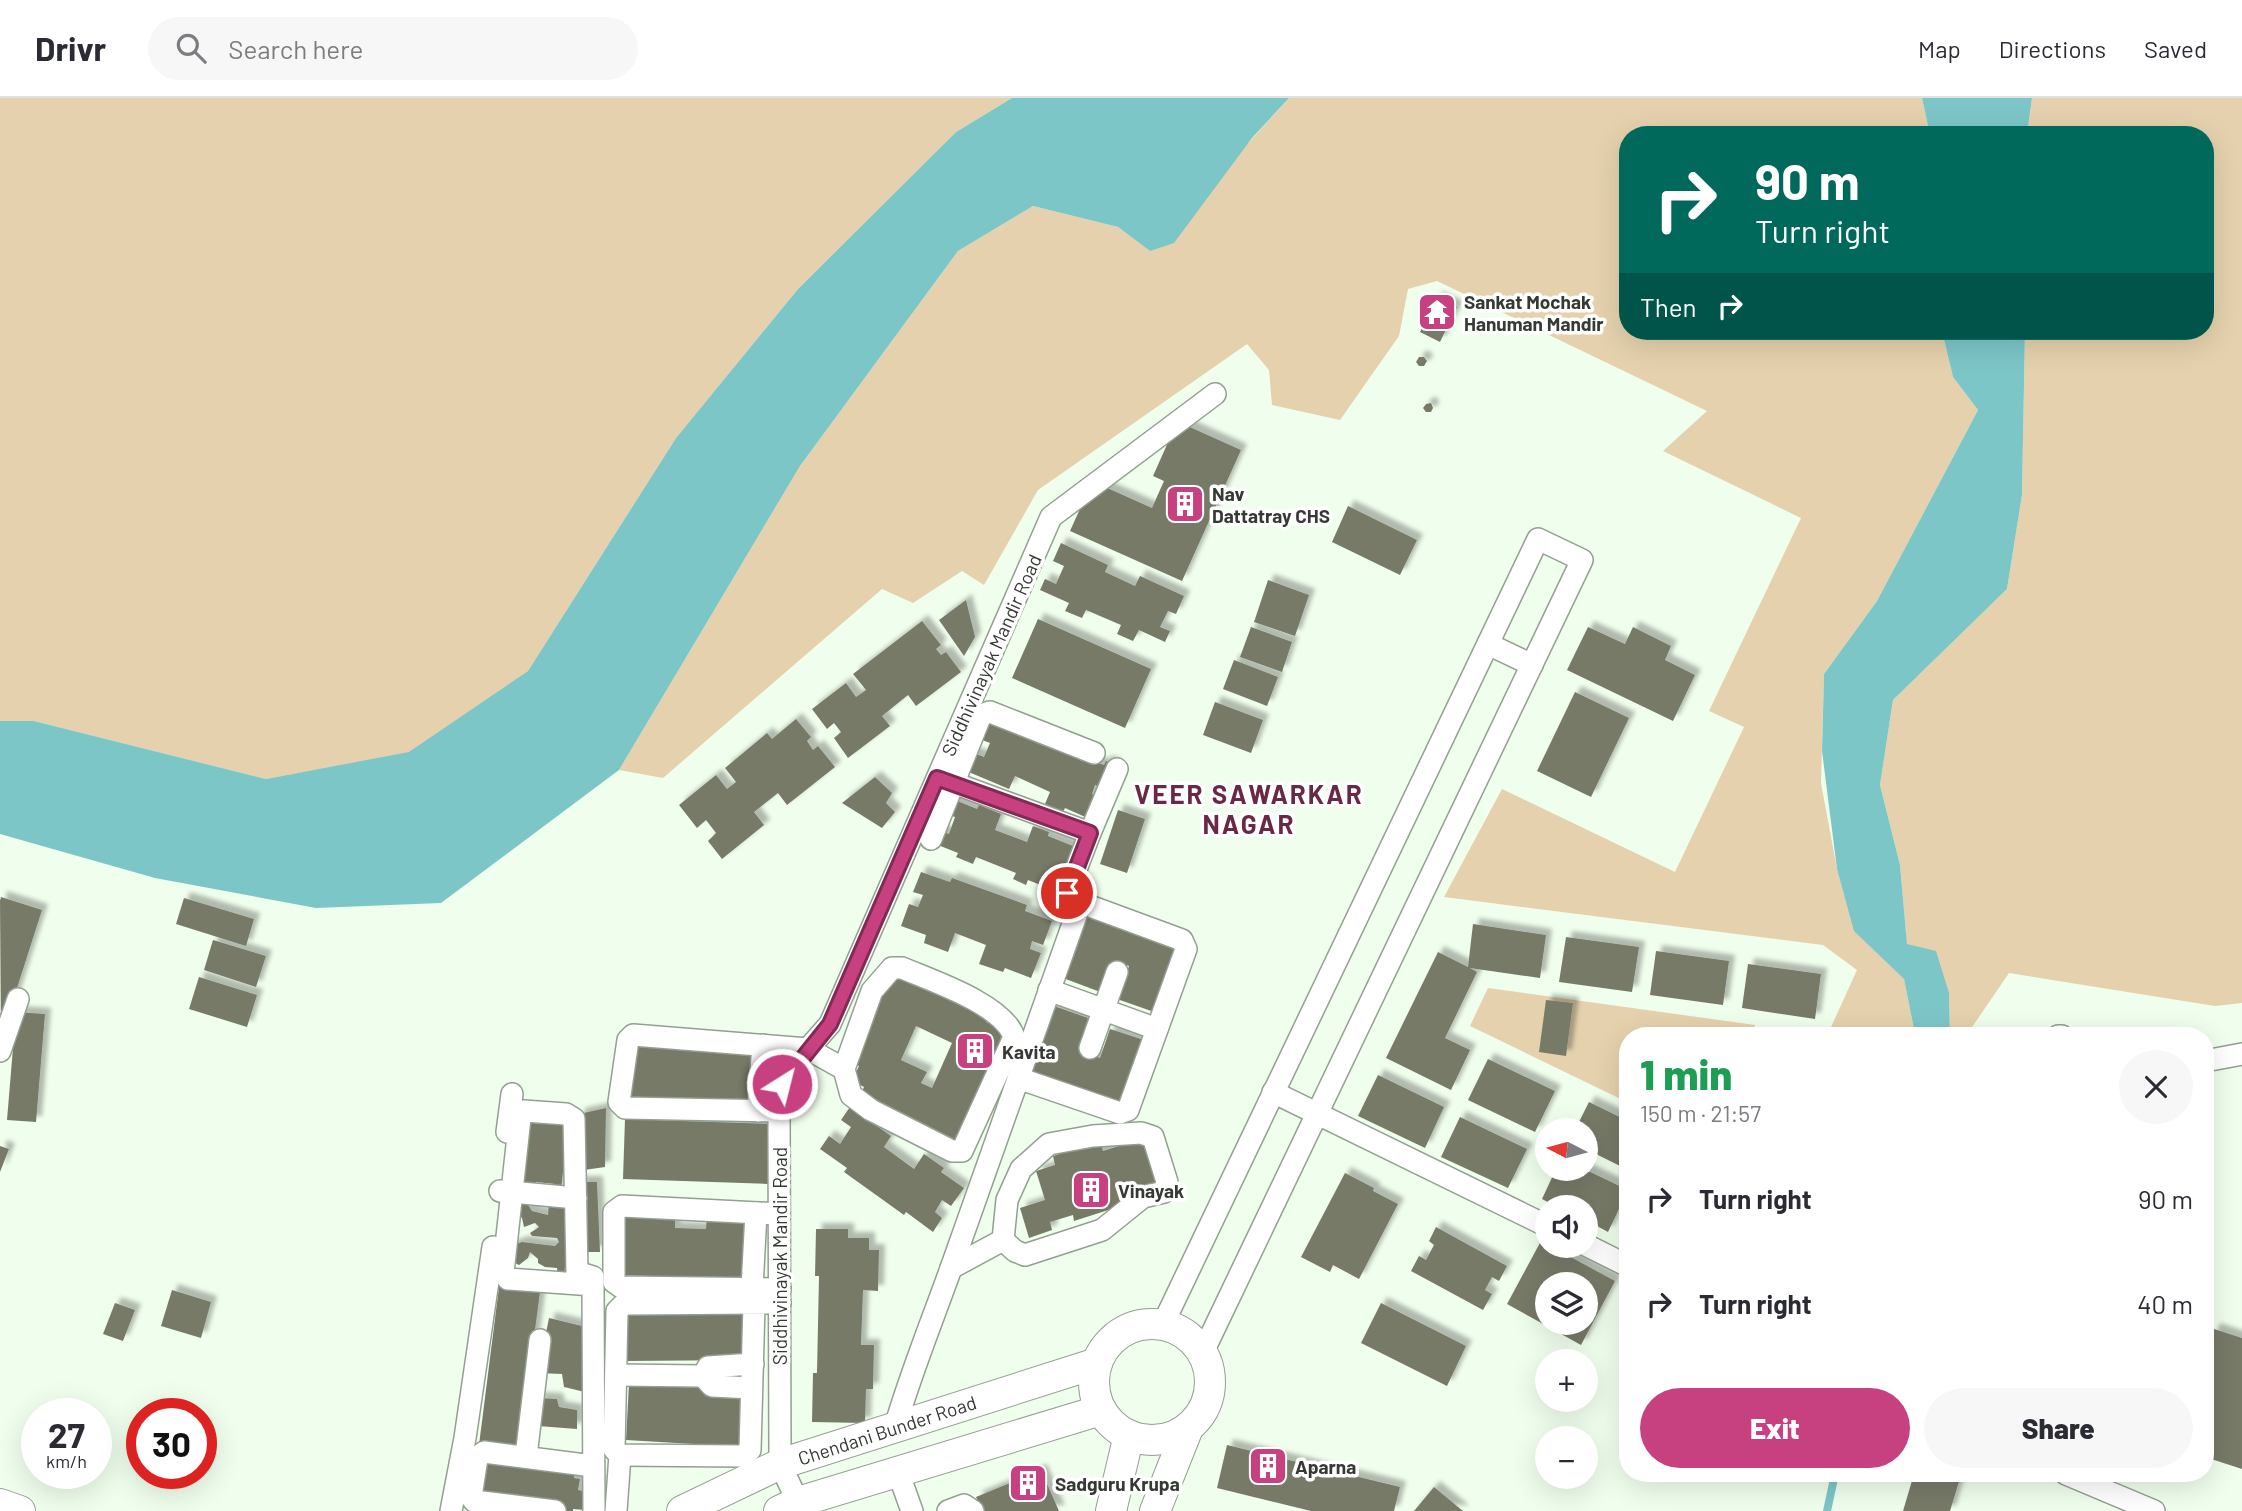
<!DOCTYPE html>
<meta charset="utf-8">
<style>
:root{--surface:#fff;--page:#f7f7f7;--text:#2b2b33;--muted:#7c7c81;--line:#e1e1e2;--accent:#c74080}
body{margin:0;font-family:Barlow,sans-serif;background:var(--page);color:var(--text);height:100vh;display:flex;flex-direction:column;font-size:26px;white-space:nowrap}
*{box-sizing:border-box;margin:0}
p{font-size:23px;color:var(--muted)}
.icon{flex:none;width:38px;height:38px;fill:none;stroke:currentColor;stroke-width:2;stroke-linecap:round;stroke-linejoin:round}
.map{position:relative;flex:1;overflow:hidden}
.drawer{position:absolute;left:1619px;top:929px;width:595px;height:455px;display:flex;flex-direction:column;background:var(--surface);border-radius:28px;box-shadow:0 7px 28px #0002}
.drawer>*{flex:none}
.top-card{position:absolute;left:1619px;top:28px;width:595px;height:214px;border-radius:28px;box-shadow:0 7px 28px #0002;background:#00695c;color:#fff;overflow:hidden}
.needle{width:46px;rotate:276deg}
.buttons{position:absolute;left:1535px;top:1020px;display:grid;gap:14px}
.buttons a{display:grid;place-items:center;width:63px;height:63px;border-radius:50%;background:var(--surface);box-shadow:0 7px 28px #0002;font-size:35px}
.speed{position:absolute;left:21px;top:1300px;display:flex;gap:14px;font-size:35px;font-weight:700;text-align:center}
.speed>*{display:grid;place-content:center;width:91px;height:91px;border-radius:50%;background:var(--surface);box-shadow:0 7px 28px #0002;line-height:1}
.speed small{font-size:18px;font-weight:400}
.speed .limit{border:10px solid #d22;background:#fff;color:#111}
.pin{position:absolute;display:grid;place-items:center;width:60px;height:60px;color:#fff;margin:-30px;border:4px solid #fff;border-radius:50%;box-shadow:0 2px 7px #0007}
.me{position:absolute;width:77px;margin:-38px;rotate:36deg;stroke-linejoin:round;filter:drop-shadow(0 0 5px #0008)}
.turn{display:flex;align-items:center;gap:24px;height:147px;padding:0 21px;font-size:32px}
.turn .icon{width:91px;height:91px;stroke-width:2.5}
.turn b{display:block;font-size:49px;line-height:60px}
.then{display:flex;align-items:center;height:66px;padding:0 21px;background:#0003;gap:14px;font-size:26px}
.round{display:grid;place-items:center;flex:none;width:74px;height:74px;border-radius:37px;background:var(--page)}
.summary{display:flex;align-items:center;justify-content:space-between;height:119px;padding:0 21px}
h1{font-size:42px;font-weight:800;line-height:52px;color:#1e9e55}
.primary-button{display:flex;gap:14px;margin-top:auto;padding:14px 21px}
.primary-button a{flex:1;height:80px;border-radius:42px;background:var(--accent);color:#fff;font-size:28px;font-weight:800;line-height:80px;text-align:center}
.primary-button a+a{background:var(--page);color:var(--text)}
ul{padding:0;list-style:none}
li{display:flex;align-items:center;gap:21px;height:105px;padding:0 21px}
li div{flex:1}
li b{display:block;font-size:26px}
li em{font-style:normal}
header{display:flex;align-items:center;gap:42px;box-sizing:border-box;height:98px;padding:0 35px;background:var(--surface);border-bottom:2px solid var(--line)}
header strong{font-size:33px}
nav{display:flex;gap:38px;margin-inline-start:auto;font-size:24px}
.search{width:490px;height:63px;background:var(--page);display:flex;align-items:center;gap:18px;box-sizing:border-box;padding:0 24px;border-radius:38px;color:var(--muted);font-size:26px}
.map>svg:first-child{display:block}
</style>
<header>
<strong>Drivr</strong>
<div class="search"><svg class="icon" aria-label="search" viewBox="0 0 24 24"><circle cx="10" cy="10" r="6"/><path d="M15 15l6 6"/></svg>Search here</div>
<nav><a>Map</a><a>Directions</a><a>Saved</a></nav>
</header>
<div class="map">
<svg width="2242" height="1413" viewBox="0 0 2242 1413">
<defs>
<filter id="shadow"><feDropShadow dx="6" dy="-6" stdDeviation="2" flood-color="#0004"/></filter>
</defs>
<rect width="100%" height="100%" fill="#f0feed"/>
<g fill="#e5d1ad">
<polygon points="0,0 1012,0 956,34 798,191 676,340 528,573 409,655 266,681 34,623 0,623"/>
<polygon points="1289,0 1922,0 1930,37 1628,37 1628,233 1942,233 1953,279 1978,312 1877,503 1824,576 1821,685 1837,771 1855,833 1904,881 1914,931 1912,938 1827,938 1857,872 1823,847 1444,799 1502,691 1675,774 1744,629 1709,613 1801,420 1663,353 1707,313 1437,183 1408,191 1399,238 1340,322 1272,307 1269,272 1247,246 1038,392 984,487 962,473 913,505 882,491 663,680 619,672 800,368 958,153 1033,108 1118,129 1150,153"/>
<polygon points="2032,0 2242,0 2242,905 2215,908 2009,875 1966,938 1950,938 1949,895 1907,847 1900,767 1880,687 1893,602 2007,491 2022,397 2025,233 2205,233 2205,37 2027,37"/>
<polygon points="1488,890 1755,927 1753,938 1628,938 1627,1004 1470,928"/>
</g>
<g fill="#7dc6c8">
<polygon points="1012,0 1289,0 1252,40 1174,145 1150,153 1118,129 1033,108 958,153 800,368 619,672 441,805 316,810 155,780 0,736 0,623 34,623 266,681 409,654 528,573 676,340 798,191 956,34"/>
<polygon points="1922,0 2032,0 2027,37 1930,37"/>
<polygon points="1942,233 2025,233 2022,397 2007,491 1893,602 1880,687 1900,767 1907,846 1936,853 1949,895 1950,938 1912,938 1914,931 1904,881 1854,833 1837,771 1822,653 1824,576 1877,503 1978,312 1953,279"/>
</g>
<g fill="none" stroke-linecap="round" stroke-linejoin="round">
<polyline stroke="#7dc6c8" stroke-width="8" points="1827,1413 1835,1376"/>
</g>
<g fill="#787a68" fill-rule="evenodd" filter="url(#shadow)">
<polygon points="1437,199 1457,209 1440,244 1420,234"/>
<polygon points="1419,259 1424,259 1427,263 1424,268 1419,268 1416,264"/>
<polygon points="1431,305 1433,310 1431,314 1426,314 1423,310 1426,306"/>
<polygon points="1183,326 1241,352 1182,483 1070,433 1084,402 1105,389 1152,410 1164,383 1153,378 1174,331"/>
<polygon points="1348,408 1417,442 1400,477 1332,444"/>
<polygon points="1061,445 1108,467 1105,474 1135,488 1140,478 1184,498 1176,516 1168,513 1160,529 1170,533 1165,544 1139,532 1133,543 1117,536 1121,527 1086,512 1082,520 1065,513 1069,505 1040,492 1045,481 1056,486 1064,468 1053,463"/>
<polygon points="1268,482 1309,497 1295,538 1254,524"/>
<polygon points="966,502 975,539 964,558 939,522"/>
<polygon points="1038,521 1151,571 1125,630 1012,580"/>
<polygon points="922,523 941,547 936,551 941,557 946,554 961,574 916,608 908,597 882,618 890,628 848,660 834,640 841,634 834,625 827,631 812,611 846,585 856,599 866,592 853,576"/>
<polygon points="1251,529 1292,544 1282,574 1240,559"/>
<polygon points="1588,529 1625,546 1633,529 1671,548 1665,562 1695,577 1673,623 1567,572"/>
<polygon points="1234,562 1278,579 1267,608 1223,591"/>
<polygon points="1575,594 1629,620 1591,699 1537,673"/>
<polygon points="1215,604 1263,622 1251,655 1203,637"/>
<polygon points="796,621 811,639 807,643 813,652 818,648 835,669 787,707 778,695 754,714 764,727 722,761 708,743 716,735 706,722 697,730 679,707 716,677 727,691 736,684 725,670 767,635 772,641"/>
<polygon points="985,621 1104,667 1106,663 1115,667 1105,691 1095,687 1092,696 1101,700 1092,722 1065,710 1063,714 1045,706 1050,694 1015,678 1009,691 964,672 971,654 984,659 990,645 977,640"/>
<polygon points="875,679 892,695 886,705 895,714 882,730 842,705"/>
<polygon points="950,700 977,711 979,707 1001,716 995,732 1027,744 1033,728 1049,734 1048,738 1078,750 1061,795 1028,782 1026,787 1013,781 1016,775 976,759 973,766 956,759 958,755 933,745 939,732 949,736 955,719 944,715"/>
<polygon points="1118,712 1145,721 1127,775 1100,766"/>
<polygon points="921,774 950,784 952,780 1027,807 1025,813 1052,823 1043,847 1032,843 1030,851 1041,855 1031,880 1005,870 1003,874 979,866 986,847 955,835 948,854 924,845 926,837 901,828 909,806 918,809 923,797 913,794"/>
<polygon points="1,799 42,812 1,940 0,803"/>
<polygon points="184,800 254,821 246,848 176,826"/>
<polygon points="1087,814 1181,849 1157,915 1117,901 1129,868 1115,863 1103,895 1063,880"/>
<polygon points="1473,826 1546,837 1540,880 1470,870 1477,874 1445,940 1470,952 1451,992 1386,960 1438,854 1468,869"/>
<polygon points="1566,839 1639,849 1632,894 1559,884"/>
<polygon points="213,842 266,858 256,889 204,872"/>
<polygon points="1656,853 1729,863 1723,907 1650,897"/>
<polygon points="1748,866 1821,876 1815,921 1742,910"/>
<path d="M896 874 989 915 986 924 1010 935 956 1043 860 998 864 989 852 983 859 968 850 964 882 890 888 893ZM916 928 952 945 932 990 921 985 927 974 901 962Z"/>
<polygon points="199,879 257,897 247,929 189,911"/>
<polygon points="1546,902 1573,905 1566,958 1539,954"/>
<polygon points="1051,907 1088,920 1078,952 1100,960 1110,931 1147,943 1124,1010 1027,977"/>
<polygon points="16,914 45,916 36,1024 7,1022"/>
<polygon points="631,941 754,947 750,1006 626,1002"/>
<polygon points="1488,961 1555,993 1535,1034 1468,1002"/>
<polygon points="1378,977 1444,1009 1425,1050 1358,1018"/>
<polygon points="1589,1004 1628,1023 1628,1072 1586,1051 1586,1032 1575,1032"/>
<polygon points="850,1009 891,1038 884,1049 914,1071 924,1056 944,1070 941,1074 964,1090 951,1108 942,1102 935,1114 942,1120 933,1134 906,1114 904,1117 844,1074 847,1070 820,1051 829,1038 840,1046 851,1029 841,1022"/>
<polygon points="606,1010 605,1069 584,1072 585,1037 577,1034 579,1016"/>
<polygon points="1460,1019 1527,1051 1508,1090 1441,1059"/>
<polygon points="526,1020 568,1024 561,1093 554,1093 555,1086 536,1084 535,1091 519,1089"/>
<polygon points="625,1021 771,1026 769,1086 623,1081"/>
<polygon points="1145,1040 1160,1086 1121,1098 1124,1107 1074,1123 1073,1117 1050,1124 1052,1132 1029,1140 1020,1110 1045,1102 1036,1073 1055,1067 1053,1058 1100,1043 1103,1053"/>
<polygon points="0,1048 9,1051 0,1074"/>
<polygon points="1556,1071 1584,1071 1628,1092 1608,1134 1586,1122 1586,1110 1559,1110 1542,1101"/>
<polygon points="1345,1075 1374,1090 1373,1093 1398,1106 1359,1181 1333,1167 1330,1174 1301,1159"/>
<polygon points="578,1084 597,1084 600,1154 584,1154"/>
<polygon points="525,1102 532,1113 548,1117 549,1104 565,1109 569,1117 564,1181 558,1180 557,1170 545,1169 538,1165 538,1161 530,1154 528,1160 519,1167 507,1161 508,1149 522,1144 555,1148 559,1144 557,1140 532,1138 530,1135 539,1129 535,1125 524,1129 522,1120 516,1114 517,1103"/>
<polygon points="620,1113 675,1115 675,1130 706,1131 707,1116 751,1118 746,1178 731,1180 731,1186 649,1184 649,1178 618,1177"/>
<polygon points="1436,1129 1507,1168 1499,1183 1492,1179 1485,1192 1492,1196 1483,1212 1411,1173 1419,1158 1426,1162 1434,1147 1429,1143"/>
<polygon points="816,1131 848,1131 848,1140 869,1140 869,1152 879,1152 878,1193 863,1192 861,1247 874,1247 873,1291 866,1291 865,1325 812,1324 813,1275 817,1275 819,1178 815,1178"/>
<path d="M1541 1143 1615 1183 1581 1247 1507 1206ZM1547 1186H1586V1225H1547Z"/>
<polygon points="499,1189 540,1194 519,1353 479,1347"/>
<polygon points="172,1192 211,1204 201,1240 161,1228"/>
<polygon points="115,1205 135,1212 123,1243 103,1236"/>
<polygon points="1381,1205 1466,1248 1447,1288 1361,1245"/>
<polygon points="628,1210 749,1213 747,1262 627,1263"/>
<polygon points="549,1220 586,1229 589,1295 564,1289 562,1276 538,1275"/>
<polygon points="2214,1231 2242,1240 2242,1371 2205,1359 2205,1344 2208,1334 2205,1333 2205,1258"/>
<polygon points="1628,1263 1628,1284 1619,1281"/>
<polygon points="629,1286 749,1293 744,1349 626,1342"/>
<polygon points="538,1300 557,1301 559,1309 577,1312 577,1331 538,1328"/>
<polygon points="1227,1347 1400,1389 1394,1413 1311,1413 1217,1390"/>
<polygon points="483,1359 575,1374 574,1380 580,1381 578,1392 588,1394 585,1412 573,1411 573,1413 568,1413 476,1398"/>
<polygon points="1041,1372 1059,1413 982,1413 976,1399"/>
<polygon points="1914,1376 1961,1377 1950,1413 1903,1413"/>
<polygon points="1434,1389 1463,1413 1414,1413"/>
</g>
<g fill="none" stroke-linecap="round" stroke-linejoin="round">
<g stroke="#93a091" stroke-width="24">
<g id="minor">
<polyline points="1488,546 1532,567"/>
<polyline points="940,680 1090,735 1067,795"/>
<polyline points="1090,735 1117,671"/>
<polyline points="931,741 981,617 990,614 1094,655"/>
<polyline points="1049,892 1157,931"/>
<polyline points="2058,938 2062,938"/>
<polyline points="1090,950 1117,874"/>
<polyline points="0,953 18,901"/>
<polyline points="2205,963 2242,956"/>
<polyline points="1273,994 1547,1128"/>
<polyline points="758,1013 763,947"/>
<path d="M779 1013 625 1010 619 1004 628 942 633 937 808 951 844 971 851 997 871 1012 952 1053H962L1014 939C1004 907 933 883 902 870H892L872 893 844 971"/>
<polyline points="507,1034 512,996"/>
<polyline points="500,1093 576,1100"/>
<polyline points="779,1116 622,1108 614,1114 614,1184 621,1189 780,1191"/>
<polyline points="1586,1147 1628,1168"/>
<polyline points="951,1170 1003,1142 1007,1102 1021,1071 1049,1046 1093,1038 1141,1035 1153,1039 1167,1084 1164,1094 1143,1099 1102,1132 1025,1157 1015,1153 1003,1142"/>
<polyline points="593,1187 508,1181 503,1175 520,1020 524,1013 566,1016 574,1021 577,1174 593,1179 593,1187 594,1413"/>
<polyline points="752,1190 756,1115"/>
<polyline points="754,1206 750,1352 742,1358 620,1357 614,1351 617,1213 624,1206 780,1205"/>
<polyline points="1163,1226 1538,441 1582,462 1203,1254"/>
<polyline points="616,1277 703,1278 708,1269 753,1266"/>
<polyline points="703,1278 712,1288 751,1290"/>
<path d="M895 1329C912 1271 935 1216 955 1159 996 1042 1037 925 1079 809L1087 807 1182 842 1186 851 1128 1012 1120 1015 1018 980"/>
<polyline points="526,1358 540,1242"/>
<polyline points="898,1374 912,1413"/>
<polyline points="2066,1376 2154,1413"/>
<polyline points="798,1404 780,1366 779,1013 783,986 808,951 830,926 1051,419 1215,296"/>
<polyline points="451,1413 465,1340 493,1149"/>
<polyline points="555,1413 474,1403 471,1399 477,1360 484,1354 593,1368"/>
<polyline points="616,1413 620,1357"/>
<polyline points="948,1413 964,1407 973,1413"/>
</g>
</g>
<g stroke="#93a091" stroke-width="32">
<g id="secondary">
<circle cx="1152" cy="1284" r="58"/>
<polyline points="0,1406 20,1413"/>
<polyline points="682,1413 780,1366 1097,1265"/>
<polyline points="779,1413 798,1404 1101,1312"/>
<polyline points="1111,1413 1129,1337"/>
<polyline points="1155,1413 1188,1330"/>
</g>
</g>
<use href="#minor" stroke="#fff" stroke-width="21"/>
<use href="#secondary" stroke="#fff" stroke-width="30"/>
</g>
<g fill="none" stroke-linecap="round" stroke-linejoin="round">
<g stroke="#812a53" stroke-width="18">
<polyline id="route" points="782,986 830,926 937,680 1090,735 1067,795"/>
</g>
<use href="#route" stroke="#c74080" stroke-width="12"/>
</g>
<defs>
<g id="temple-square" transform="scale(2.0125)"><rect x="-9" y="-9" width="18" height="18" rx="4" fill="#c74080" stroke="#fff"/><path d="M0-6L5-2H3V0L6.5 2.5H4V6H1.5V3h-3V6H-4V2.5H-6.5L-3 0V-2H-5Z" fill="#fff"/></g>
<g id="building-square" transform="scale(2.0125)"><rect x="-9" y="-9" width="18" height="18" rx="4" fill="#c74080" stroke="#fff"/><path d="M-4-6H4V6H1V3H-1V6H-4ZM-2.5-4.3h1.7v1.8h-1.7ZM.8-4.3h1.7v1.8H.8ZM-2.5-1h1.7V.8h-1.7ZM.8-1h1.7V.8H.8Z" fill="#fff"/></g>
</defs>
<g fill-rule="evenodd">
<use href="#temple-square" x="1437" y="214"/>
<use href="#building-square" x="1185" y="406"/>
<use href="#building-square" x="975" y="953"/>
<use href="#building-square" x="1091" y="1092"/>
<use href="#building-square" x="1268" y="1368"/>
<use href="#building-square" x="1028" y="1385"/>
</g>
<g text-anchor="middle" dominant-baseline="central" stroke-width="7" stroke-linejoin="round" paint-order="stroke">
<g font-size="19" font-weight="bold" fill="#353a34" stroke="#fff" text-anchor="start">
<text x="1464" y="203">Sankat Mochak<tspan x="1464" dy="22">Hanuman Mandir</tspan></text>
<text x="1212" y="395">Nav<tspan x="1212" dy="22">Dattatray CHS</tspan></text>
<text x="1002" y="953">Kavita</text>
<text x="1118" y="1092">Vinayak</text>
<text x="1295" y="1368">Aparna</text>
<text x="1055" y="1385">Sadguru Krupa</text>
</g>
<g font-size="19" fill="#353a34" stroke="#fff">
<text transform="translate(991 557) rotate(-66)">Siddhivinayak Mandir Road</text>
<text transform="translate(779 1158) rotate(-90)">Siddhivinayak Mandir Road</text>
<text transform="translate(887 1332) rotate(-18)">Chendani Bunder Road</text>
</g>
<g font-size="26" font-weight="bold" letter-spacing="2" fill="#6a2845" stroke="#fff">
<text x="1249" y="695">VEER SAWARKAR<tspan x="1249" dy="30">NAGAR</tspan></text>
</g>
</g>
</svg>
<div class="buttons">
<a><svg class="needle" viewBox="-14 -14 28 28"><path d="M0-13l5 13h-10z" fill="#e53935"/><path d="M0 13l5-13h-10z" fill="#7c7c81"/></svg></a>
<a><svg class="icon" aria-label="sound" viewBox="0 0 24 24"><path d="M4 9h4l5-4v14l-5-4H4zM17 9q2 3 0 6"/></svg></a>
<a><svg class="icon" aria-label="layers" viewBox="0 0 24 24"><path d="M12 4l9 5-9 5-9-5zM3 14l9 5 9-5"/></svg></a>
<a>+</a>
<a>−</a>
</div>
<div class="speed"><div>27<small>km/h</small></div><div class="limit">30</div></div>
<div class="pin" style="left:1067px;top:795px;background:#d93025"><svg class="icon" aria-label="arrive" viewBox="0 0 24 24"><path d="M6 21V4h12l-3 4 3 4H6"/></svg></div>
<svg class="me" style="left:782px;top:986px" viewBox="-20 -20 40 40"><circle r="17" fill="#c74080" stroke="#fff" stroke-width="3"/><path d="M0-11L8 9 0 5-8 9z" fill="#fff"/></svg>
<div class="top-card">
<div class="turn"><svg class="icon" aria-label="right" viewBox="0 0 24 24"><path d="M7 20v-9h11M14 6l5 5-5 5"/></svg><div><b>90 m</b>Turn right</div></div>
<div class="then">Then<svg class="icon" aria-label="right" viewBox="0 0 24 24"><path d="M7 20v-9h11M14 6l5 5-5 5"/></svg></div>
</div>
<section class="drawer">
<div class="summary"><div><h1>1 min</h1><p>150 m · 21:57</p></div><a class="round"><svg class="icon" aria-label="close" viewBox="0 0 24 24"><path d="M6 6l12 12M18 6L6 18"/></svg></a></div>
<ul>
<li><svg class="icon" aria-label="right" viewBox="0 0 24 24"><path d="M7 20v-9h11M14 6l5 5-5 5"/></svg><div><b>Turn right</b></div><em>90 m</em></li>
<li><svg class="icon" aria-label="right" viewBox="0 0 24 24"><path d="M7 20v-9h11M14 6l5 5-5 5"/></svg><div><b>Turn right</b></div><em>40 m</em></li>
</ul>
<div class="primary-button"><a>Exit</a><a>Share</a></div>
</section>
</div>
